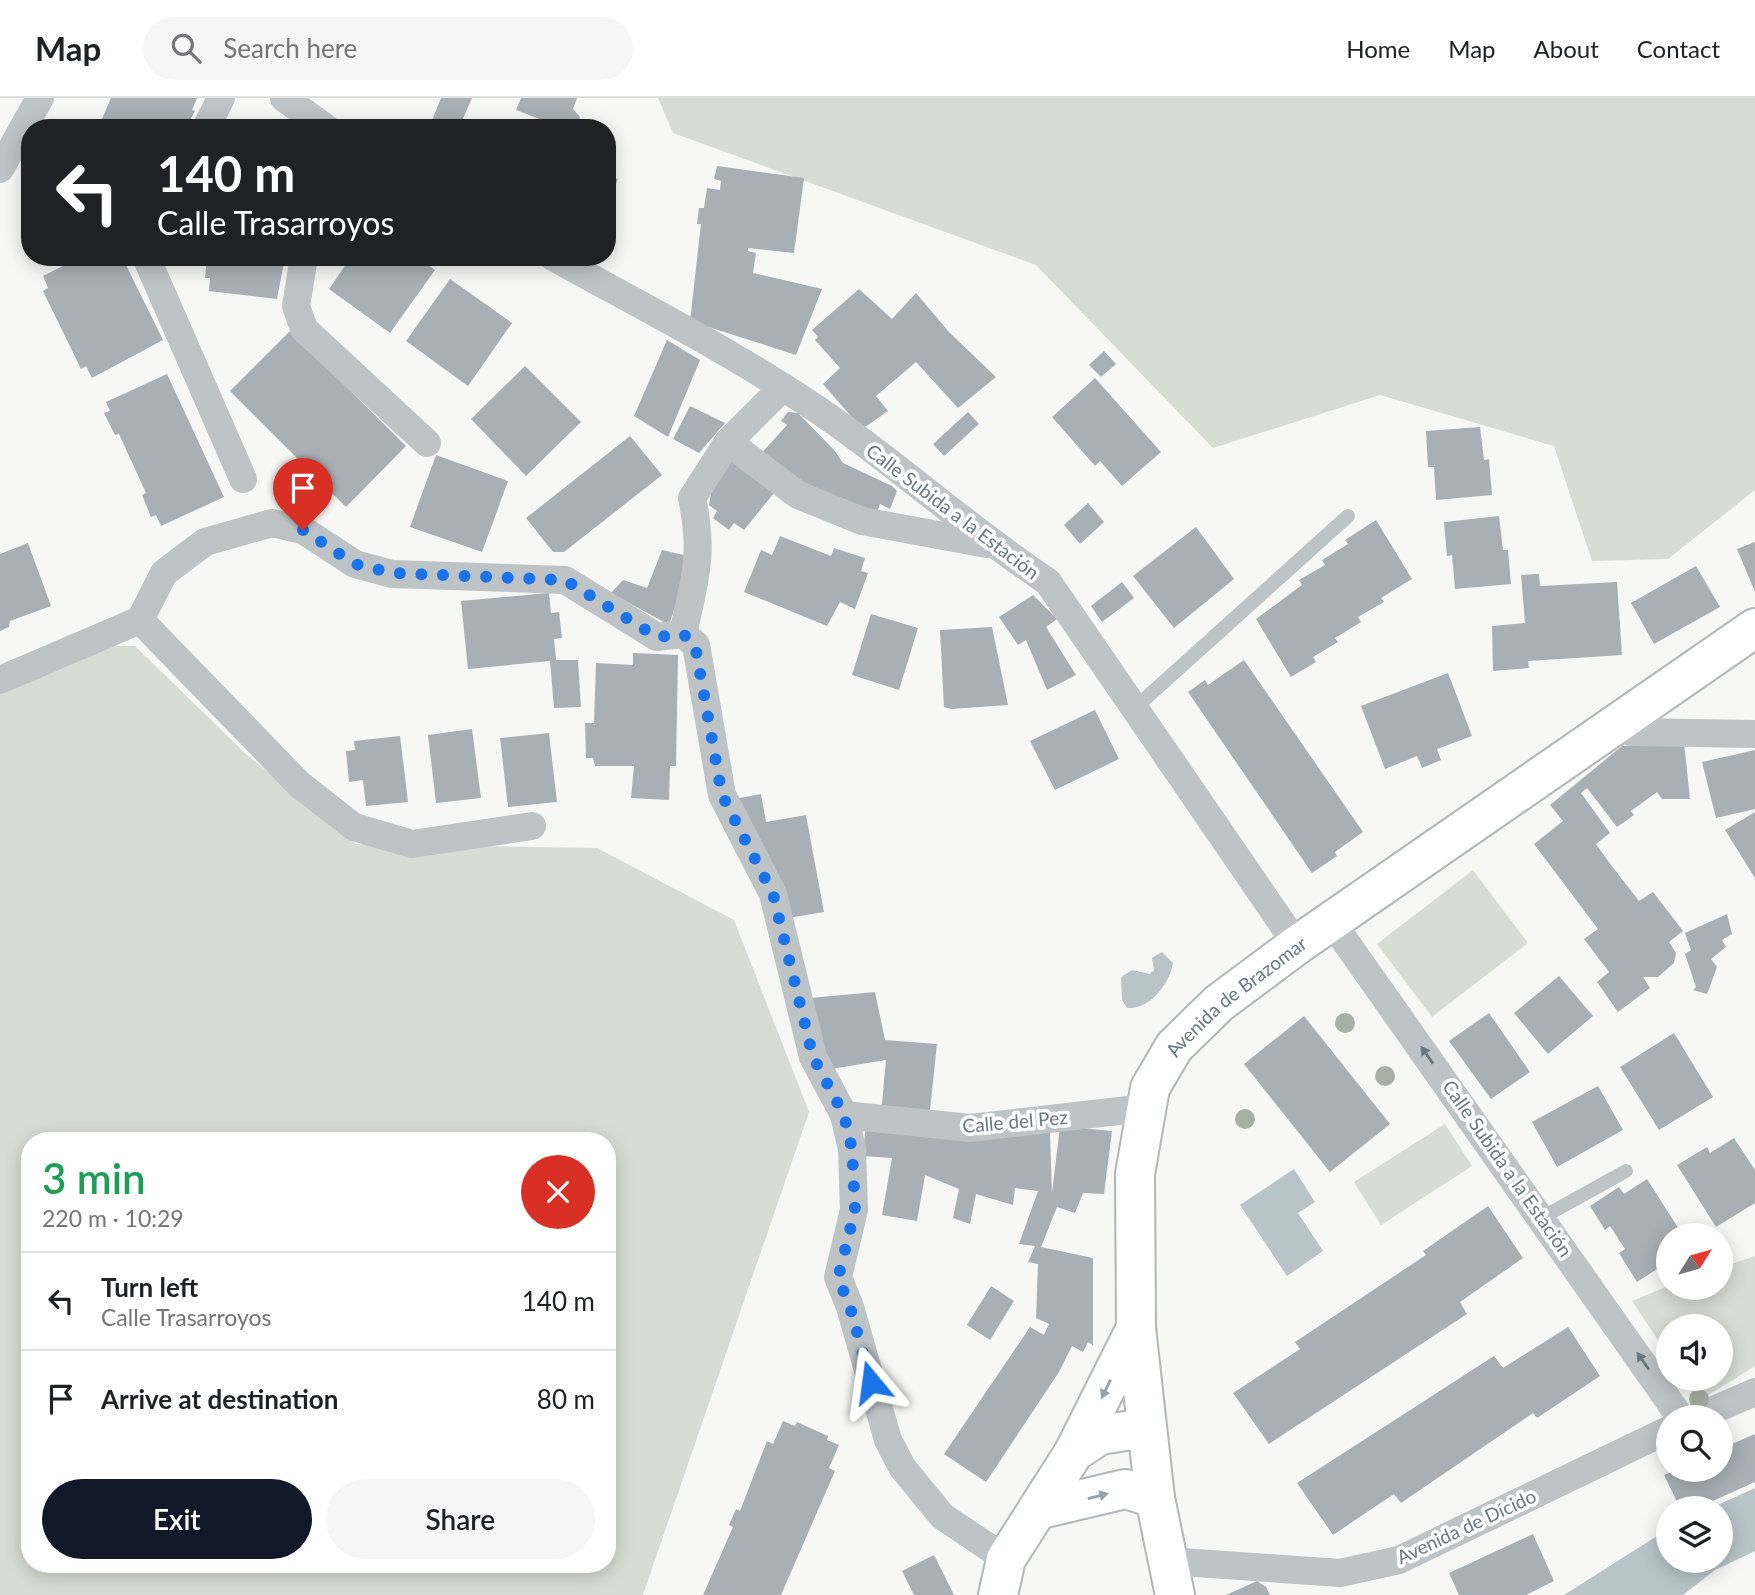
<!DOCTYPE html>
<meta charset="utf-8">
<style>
:root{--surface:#fff;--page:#f6f6f6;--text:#202124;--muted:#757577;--line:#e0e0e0;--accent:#111827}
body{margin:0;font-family:Lato,sans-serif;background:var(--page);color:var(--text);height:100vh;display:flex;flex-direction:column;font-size:26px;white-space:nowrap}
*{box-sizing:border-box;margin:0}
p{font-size:23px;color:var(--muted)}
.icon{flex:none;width:38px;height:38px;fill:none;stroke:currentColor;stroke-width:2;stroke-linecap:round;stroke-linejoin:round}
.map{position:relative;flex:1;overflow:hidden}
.side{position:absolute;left:21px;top:1034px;width:595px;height:441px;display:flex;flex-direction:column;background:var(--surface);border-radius:28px;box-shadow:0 4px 18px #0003}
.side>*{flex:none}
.guide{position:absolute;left:21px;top:21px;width:595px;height:147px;border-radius:28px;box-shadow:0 4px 18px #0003;background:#202124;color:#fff;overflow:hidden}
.needle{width:46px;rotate:53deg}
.controls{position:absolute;left:1656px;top:1125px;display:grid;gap:14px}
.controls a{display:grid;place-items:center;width:77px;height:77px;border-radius:50%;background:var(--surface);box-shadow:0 4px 18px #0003;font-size:35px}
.pin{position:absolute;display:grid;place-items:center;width:60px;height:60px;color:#fff;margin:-72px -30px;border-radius:50% 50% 50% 0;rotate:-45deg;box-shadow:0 0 7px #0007}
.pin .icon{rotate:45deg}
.me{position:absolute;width:77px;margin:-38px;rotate:344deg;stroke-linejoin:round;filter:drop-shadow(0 0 5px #0008)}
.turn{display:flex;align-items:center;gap:24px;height:147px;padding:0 21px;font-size:32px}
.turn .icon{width:91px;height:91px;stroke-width:2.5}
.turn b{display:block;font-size:49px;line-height:60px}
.round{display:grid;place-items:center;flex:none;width:74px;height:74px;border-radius:37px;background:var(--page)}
.headline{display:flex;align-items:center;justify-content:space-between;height:119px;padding:0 21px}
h1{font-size:42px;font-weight:600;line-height:52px;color:#1e9e55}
.cta{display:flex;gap:14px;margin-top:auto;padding:14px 21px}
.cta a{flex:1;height:80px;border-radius:42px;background:var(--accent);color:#fff;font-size:28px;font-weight:600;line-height:80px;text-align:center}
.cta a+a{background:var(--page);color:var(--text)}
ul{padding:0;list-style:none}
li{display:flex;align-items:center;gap:21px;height:98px;padding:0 21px;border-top:2px solid var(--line)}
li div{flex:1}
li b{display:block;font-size:26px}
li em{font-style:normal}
header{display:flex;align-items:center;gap:42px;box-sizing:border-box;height:98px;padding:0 35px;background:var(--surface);border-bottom:2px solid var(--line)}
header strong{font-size:33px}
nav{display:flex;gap:38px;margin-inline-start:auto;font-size:24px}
.search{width:490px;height:63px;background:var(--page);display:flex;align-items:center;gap:18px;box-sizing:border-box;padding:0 24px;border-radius:38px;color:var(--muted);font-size:26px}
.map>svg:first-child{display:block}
</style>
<header>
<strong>Map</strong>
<div class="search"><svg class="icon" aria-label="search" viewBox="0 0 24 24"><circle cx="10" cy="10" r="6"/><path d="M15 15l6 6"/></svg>Search here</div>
<nav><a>Home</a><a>Map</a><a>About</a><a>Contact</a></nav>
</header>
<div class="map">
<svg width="1755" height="1497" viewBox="0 0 1755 1497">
<rect width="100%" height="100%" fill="#f7f7f5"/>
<g fill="#d7dcd4" fill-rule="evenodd">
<polygon points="658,0 1755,0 1755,392 1668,461 1592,463 1554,348 1380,297 1213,350 1036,167 673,35"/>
<path d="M112 548H135L247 657 356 746 597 750 734 822 809 1014 643 1497H0V588ZM30 1043H607V1466H30Z"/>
<polygon points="1473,772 1528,845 1432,919 1377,846"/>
<polygon points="1445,1026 1472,1068 1381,1127 1354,1084"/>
<polygon points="1755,1158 1755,1268 1702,1301 1692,1295 1683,1281 1720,1281 1720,1228 1668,1228 1668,1257 1632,1203 1668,1188 1720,1190 1720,1170"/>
</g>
<g fill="#b8c4c8">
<path d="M1162 854 1173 865C1170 885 1150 912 1127 910L1122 902 1121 879 1132 872 1150 876 1154 872 1152 860Z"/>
<polygon points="1294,1071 1315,1104 1298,1115 1323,1153 1287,1178 1240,1107"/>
<polygon points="1755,1390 1755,1453 1715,1472 1683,1497 1564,1497 1668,1431 1668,1463 1720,1463 1720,1410 1711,1410"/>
</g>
<g fill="#a8b0b5">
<polygon points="111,0 197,0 192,12 195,13 186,30 98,30"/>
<polygon points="441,0 472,0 459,30 429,30"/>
<polygon points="521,0 577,0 573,11 580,19 577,27 563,30 516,12"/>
<polygon points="717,68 804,80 794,155 748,150 748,153 756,155 753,175 822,191 796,257 690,223 701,126 697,126 699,110 704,110 707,90 720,92 721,83 714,81"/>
<polygon points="607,77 618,81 607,108"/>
<polygon points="81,159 84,162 122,159 163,242 92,280 86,268 81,271 43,193 48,190 43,178"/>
<polygon points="207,159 285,159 277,201 209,193 210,180 205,180"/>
<polygon points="351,159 416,159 435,172 390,235 329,191"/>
<polygon points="450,181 512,225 468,288 406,243"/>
<polygon points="859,191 892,221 916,195 949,234 996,279 958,310 916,264 876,298 888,313 862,331 823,286 840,270 815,242 818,239 812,232"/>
<polygon points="290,233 406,348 346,409 230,293"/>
<polygon points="667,242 700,262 668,339 634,318"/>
<polygon points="1104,253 1116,266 1101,279 1089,267"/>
<polygon points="525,268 581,324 526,378 471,321"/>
<polygon points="167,276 224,399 161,428 156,417 151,419 142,397 146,395 119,336 115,337 104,315 110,313 106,304"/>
<polygon points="1095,280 1161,354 1122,388 1100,363 1095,368 1052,319"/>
<polygon points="690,308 725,325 699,355 673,341"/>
<polygon points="788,314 798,315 835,353 843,365 892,388 897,393 890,411 880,406 876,418 830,398 757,360 787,327 781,323"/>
<polygon points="968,314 979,326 944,358 933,346"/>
<polygon points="1480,329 1484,362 1489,361 1492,397 1436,402 1434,369 1428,369 1426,333"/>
<polygon points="630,338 662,377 564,454 553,454 526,420"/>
<polygon points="436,357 508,383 482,454 410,429"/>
<polygon points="733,360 774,395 744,432 734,425 729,432 713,420 717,413 709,407 712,389"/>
<polygon points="1088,405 1104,424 1080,446 1064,427"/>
<polygon points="1499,418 1503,452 1508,452 1511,486 1455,491 1452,457 1447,458 1444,424"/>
<polygon points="1376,422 1412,481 1381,500 1384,504 1358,519 1361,524 1335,540 1338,544 1313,559 1316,564 1291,579 1256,521 1302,487 1299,482 1325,467 1322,462 1348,446 1345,442"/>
<polygon points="1196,429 1234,481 1174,530 1133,478"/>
<polygon points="780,438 831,458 834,450 865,460 861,473 868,475 855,511 840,504 827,528 744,494 761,452 772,457"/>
<polygon points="1755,444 1755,494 1737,451"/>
<polygon points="28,445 51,508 10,523 9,529 0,533 0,456"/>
<polygon points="662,452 692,459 669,527 611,495 623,482 647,490"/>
<polygon points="1696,468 1720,509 1654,546 1631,505"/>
<polygon points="1539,476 1540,488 1617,484 1622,557 1528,563 1529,570 1493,573 1492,528 1525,525 1521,477"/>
<polygon points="1122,484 1134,500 1102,524 1091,508"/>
<polygon points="549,495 551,515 559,514 562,540 554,541 556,562 578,562 581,609 554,610 550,563 468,571 461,503"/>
<polygon points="1033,497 1057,521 1046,529 1076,577 1047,592 1026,542 1018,547 999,519"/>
<polygon points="871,516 918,530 899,592 852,577"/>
<polygon points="992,529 1008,607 951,611 944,609 940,532"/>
<polygon points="633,555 678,557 676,668 670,668 669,702 631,700 634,668 595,668 593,660 586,660 585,625 594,625 596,565 633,567"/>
<polygon points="1244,562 1363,734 1335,754 1337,758 1312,775 1188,594 1205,582 1208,587"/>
<polygon points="1448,575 1472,638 1437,651 1441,662 1422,670 1417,658 1385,671 1361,608"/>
<polygon points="1095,612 1119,661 1055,692 1030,643"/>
<polygon points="472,631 481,700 436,705 428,637"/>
<polygon points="549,635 557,704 508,709 500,640"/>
<polygon points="400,638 408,704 366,708 363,682 349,684 346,653 355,652 354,643"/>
<polygon points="1684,645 1690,701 1662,701 1657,694 1631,713 1634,717 1617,729 1587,690 1581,695 1610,735 1596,746 1611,767 1639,803 1653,794 1683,833 1669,844 1676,855 1674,865 1658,879 1643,879 1650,890 1618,914 1597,884 1609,874 1584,841 1598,831 1534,746 1563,723 1550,707 1622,648"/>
<polygon points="1755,652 1755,711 1716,720 1702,664"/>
<polygon points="761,696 766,724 806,717 824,814 788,820 734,701"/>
<polygon points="1755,714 1755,780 1725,732"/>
<polygon points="1727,816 1732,836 1722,842 1726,849 1711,861 1717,869 1707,896 1693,892 1696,889 1685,856 1691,852 1685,835"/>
<polygon points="1559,878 1593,918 1548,956 1514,915"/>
<polygon points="875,894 885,942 937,946 929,1022 881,1017 886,962 831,971 823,963 810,900"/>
<polygon points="1489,915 1530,974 1491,1001 1449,943"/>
<polygon points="1304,918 1390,1026 1330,1074 1244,966"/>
<polygon points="1674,935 1713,999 1659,1032 1620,969"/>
<polygon points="1598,988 1623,1032 1557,1069 1532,1024"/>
<polygon points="866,1023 1050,1034 1052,1095 1060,1028 1112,1033 1104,1096 1083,1095 1075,1115 1057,1109 1041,1149 1093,1160 1093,1247 1088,1244 1083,1254 1072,1248 1059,1274 986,1384 944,1356 1030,1229 1044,1237 1049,1226 1036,1220 1038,1166 1028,1164 1035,1148 1019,1146 1038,1093 1015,1090 1013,1107 976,1096 970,1126 953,1120 959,1091 925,1077 917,1123 882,1117 892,1060 863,1058"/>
<polygon points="1734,1040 1755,1072 1755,1105 1716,1129 1677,1067 1707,1049 1710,1055"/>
<polygon points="1647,1081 1682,1136 1668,1138 1665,1147 1668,1164 1637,1184 1619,1155 1625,1151 1610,1128 1605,1132 1590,1108 1619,1089 1624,1096"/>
<polygon points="1488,1108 1523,1160 1460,1204 1467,1216 1269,1346 1233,1295 1300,1251 1295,1244 1426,1157 1423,1153"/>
<polygon points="991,1188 1014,1203 990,1242 967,1227"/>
<polygon points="1568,1229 1600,1278 1537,1320 1533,1315 1401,1405 1394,1396 1333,1437 1297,1385 1494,1258 1503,1270"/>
<polygon points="783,1323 795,1328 797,1324 828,1338 827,1342 839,1347 829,1370 835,1373 781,1497 703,1497 733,1429 729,1427 736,1411 740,1413 767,1343 773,1346"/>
<polygon points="1755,1336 1755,1384 1697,1410 1680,1410 1664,1377 1675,1372 1720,1372 1720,1351"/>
<polygon points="1533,1436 1554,1483 1526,1497 1459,1497 1449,1475"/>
<polygon points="934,1457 954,1497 914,1497 902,1473"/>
<polygon points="1257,1483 1266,1489 1270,1497 1226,1497"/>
</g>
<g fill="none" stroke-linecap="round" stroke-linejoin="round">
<g stroke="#b1b7bb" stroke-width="42">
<g id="secondary">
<polyline points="1074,1354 1136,1230"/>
<polyline points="1041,1411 1125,1391 1155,1400"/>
<polyline points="998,1497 1006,1461 1074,1354 1100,1337 1145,1330"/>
</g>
</g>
<g stroke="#b2b6b9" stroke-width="42">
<g id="highway">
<path id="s1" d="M1175 1497 1155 1400 1136 1230 1135 1076 1150 990 1174 949 1219 905 1297 847 1755 530"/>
</g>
</g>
<g stroke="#bec3c6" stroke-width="14">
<polyline points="1136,609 1348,418"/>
<polyline points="1543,1119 1626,1073"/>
</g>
<g stroke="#bec3c6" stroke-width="28">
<polyline points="284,0 326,30"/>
<polyline points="206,30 221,0"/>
<polyline points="0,71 40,0"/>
<polyline points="146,159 243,381"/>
<polyline points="304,159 296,208 304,231 427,345"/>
<path d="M553 159C647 211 746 261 834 323 907 375 973 434 1048 484L1297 847"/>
<polyline points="728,344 798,397 862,423 987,446"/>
<polyline points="140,522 299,686 354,729 412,746 532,728"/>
<path d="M683 536C695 481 704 457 692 400L728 344 783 289"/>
<polyline points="0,582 140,522 164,475 205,444 272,425 303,432 355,466 392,476 565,482 657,539 683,536 696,547 722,697 773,796 813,959 844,1017 852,1051 854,1112 838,1179 850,1209 888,1342 902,1369 942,1418 1006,1461"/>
<polyline points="1622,621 1631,634 1755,636"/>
<polyline points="1331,823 1681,1320"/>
<polyline points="844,1017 970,1030 1145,1010"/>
<polyline points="1695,1320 1755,1294"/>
<polyline points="1167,1463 1340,1475 1399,1462 1668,1332"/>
</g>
<use href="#secondary" stroke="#fff" stroke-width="38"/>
<use href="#highway" stroke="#fff" stroke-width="38"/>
</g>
<g fill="#a8b0a5">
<circle cx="1345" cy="925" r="10"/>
<circle cx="1385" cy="978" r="10"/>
<circle cx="1245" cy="1021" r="10"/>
<circle cx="1699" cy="1301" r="10"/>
</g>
<defs><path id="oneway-solid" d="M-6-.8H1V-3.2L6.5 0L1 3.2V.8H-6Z" transform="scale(1.75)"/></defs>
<g fill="#687984">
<use href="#oneway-solid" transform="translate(1427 957) rotate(-125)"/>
<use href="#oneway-solid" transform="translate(1643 1263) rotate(-125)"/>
</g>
<g fill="#95a1a9">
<use href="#oneway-solid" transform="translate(1106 1291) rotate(116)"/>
<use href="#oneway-solid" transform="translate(1098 1398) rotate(-14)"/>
</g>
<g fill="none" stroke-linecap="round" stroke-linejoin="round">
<polyline stroke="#1a73e8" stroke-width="12" stroke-dasharray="0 21.6" points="303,432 355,466 392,475 565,482 657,539 683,536 695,547 722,697 773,796 813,959 844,1017 852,1051 855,1112 838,1180 850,1209 871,1284"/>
</g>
<g text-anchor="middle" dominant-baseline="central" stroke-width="7" stroke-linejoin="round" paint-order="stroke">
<g font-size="19" fill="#687984" stroke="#fff">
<text transform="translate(953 413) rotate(37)">Calle Subida a la Estación</text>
<text stroke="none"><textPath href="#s1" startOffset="639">Avenida de Brazomar</textPath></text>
<text transform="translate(1015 1023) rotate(-5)">Calle del Pez</text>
<text transform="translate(1508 1070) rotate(55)">Calle Subida a la Estación</text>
<text transform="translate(1466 1428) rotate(-25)">Avenida de Dícido</text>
</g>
</g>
</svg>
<div class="controls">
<a><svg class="needle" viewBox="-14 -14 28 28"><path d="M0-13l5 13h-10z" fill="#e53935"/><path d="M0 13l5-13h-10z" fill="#757577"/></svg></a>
<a><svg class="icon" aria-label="sound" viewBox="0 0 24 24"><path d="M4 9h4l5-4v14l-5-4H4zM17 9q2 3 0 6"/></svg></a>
<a><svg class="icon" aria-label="search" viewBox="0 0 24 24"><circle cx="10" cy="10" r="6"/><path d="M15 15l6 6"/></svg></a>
<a><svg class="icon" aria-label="layers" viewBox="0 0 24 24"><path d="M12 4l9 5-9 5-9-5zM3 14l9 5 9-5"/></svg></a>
</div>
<div class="pin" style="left:303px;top:432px;background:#d93025"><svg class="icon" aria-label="arrive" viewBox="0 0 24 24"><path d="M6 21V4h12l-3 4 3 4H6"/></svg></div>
<svg class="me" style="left:871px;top:1284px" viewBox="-20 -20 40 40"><path d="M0-17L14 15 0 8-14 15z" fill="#1a73e8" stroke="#fff" stroke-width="4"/></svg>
<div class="guide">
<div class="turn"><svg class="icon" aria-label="left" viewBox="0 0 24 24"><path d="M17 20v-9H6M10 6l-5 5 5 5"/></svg><div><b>140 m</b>Calle Trasarroyos</div></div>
</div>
<section class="side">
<div class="headline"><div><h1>3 min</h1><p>220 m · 10:29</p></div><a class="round" style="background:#d93025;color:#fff"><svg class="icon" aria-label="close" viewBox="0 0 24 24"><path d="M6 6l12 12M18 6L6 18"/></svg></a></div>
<ul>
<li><svg class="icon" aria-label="left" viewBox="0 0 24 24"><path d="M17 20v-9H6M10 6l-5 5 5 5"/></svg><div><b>Turn left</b><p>Calle Trasarroyos</p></div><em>140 m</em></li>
<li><svg class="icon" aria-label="arrive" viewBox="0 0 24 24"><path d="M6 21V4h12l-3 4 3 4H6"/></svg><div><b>Arrive at destination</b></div><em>80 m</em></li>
</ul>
<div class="cta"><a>Exit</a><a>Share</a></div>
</section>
</div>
